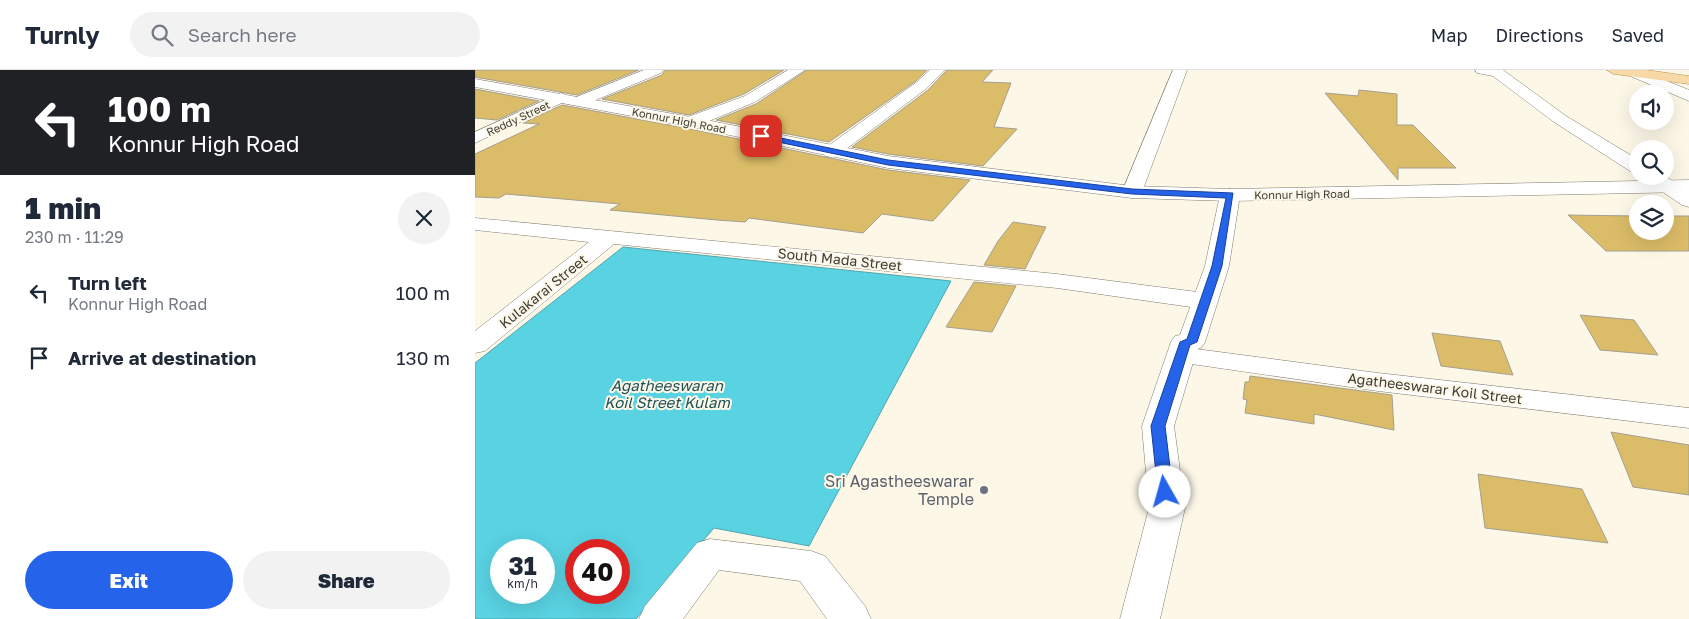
<!DOCTYPE html>
<meta charset="utf-8">
<style>
:root{--surface:#fff;--page:#f2f2f3;--text:#1f2937;--muted:#747a83;--line:#e0e1e3;--accent:#2563eb}
body{margin:0;font-family:"Golos Text",sans-serif;background:var(--page);color:var(--text);height:100vh;display:flex;flex-direction:column;font-size:19px;white-space:nowrap}
*{box-sizing:border-box;margin:0}
p{font-size:16px;color:var(--muted)}
.icon{flex:none;width:28px;height:28px;fill:none;stroke:currentColor;stroke-width:2;stroke-linecap:round;stroke-linejoin:round}
.map{position:relative;flex:1;overflow:hidden}
.details{display:flex;flex-direction:column;background:var(--surface);width:475px}
.details>*{flex:none}
.banner{background:#202124;color:#fff;overflow:hidden}
.buttons{position:absolute;left:1154px;top:15px;display:grid;gap:10px}
.buttons a{display:grid;place-items:center;width:45px;height:45px;border-radius:50%;background:var(--surface);box-shadow:0 5px 20px #0002;font-size:25px}
.speed{position:absolute;left:15px;top:469px;display:flex;gap:10px;font-size:25px;font-weight:700;text-align:center}
.speed>*{display:grid;place-content:center;width:65px;height:65px;border-radius:50%;background:var(--surface);box-shadow:0 5px 20px #0002;line-height:1}
.speed small{font-size:12px;font-weight:400}
.speed .limit{border:8px solid #d22;background:#fff;color:#111}
.pin{position:absolute;display:grid;place-items:center;width:42px;height:42px;color:#fff;margin:-21px;border-radius:10px;box-shadow:0 2px 8px #0006}
.me{position:absolute;width:55px;margin:-28px;rotate:353deg;stroke-linejoin:round;filter:drop-shadow(0 0 4px #0008)}
.turn{display:flex;align-items:center;gap:18px;height:105px;padding:0 25px;font-size:22px}
.turn .icon{width:65px;height:65px;stroke-width:2.5}
.turn b{display:block;font-size:35px;line-height:42px}
.round{display:grid;place-items:center;flex:none;width:52px;height:52px;border-radius:26px;background:var(--page)}
.summary{display:flex;align-items:center;justify-content:space-between;height:85px;padding:0 25px}
h1{font-size:30px;font-weight:800;line-height:38px}
.button{display:flex;gap:10px;margin-top:auto;padding:10px 25px}
.button a{flex:1;height:58px;border-radius:30px;background:var(--accent);color:#fff;font-size:20px;font-weight:800;line-height:58px;text-align:center}
.button a+a{background:var(--page);color:var(--text)}
ul{padding:0;list-style:none}
li{display:flex;align-items:center;gap:15px;height:65px;padding:0 25px}
li div{flex:1}
li b{display:block;font-size:19px}
li em{font-style:normal}
header{display:flex;align-items:center;gap:30px;box-sizing:border-box;height:70px;padding:0 25px;background:var(--surface);border-bottom:1px solid var(--line)}
header strong{font-size:24px}
nav{display:flex;gap:28px;margin-inline-start:auto;font-size:18px}
.search{width:350px;height:45px;background:var(--page);display:flex;align-items:center;gap:12px;box-sizing:border-box;padding:0 18px;border-radius:28px;color:var(--muted);font-size:19px}
main{display:flex;flex:1;min-height:0}
.map>svg:first-child{display:block}
</style>
<header>
<strong>Turnly</strong>
<div class="search"><svg class="icon" aria-label="search" viewBox="0 0 24 24"><circle cx="10" cy="10" r="6"/><path d="M15 15l6 6"/></svg>Search here</div>
<nav><a>Map</a><a>Directions</a><a>Saved</a></nav>
</header>
<main>
<section class="details">
<div class="banner">
<div class="turn"><svg class="icon" aria-label="left" viewBox="0 0 24 24"><path d="M17 20v-9H6M10 6l-5 5 5 5"/></svg><div><b>100 m</b>Konnur High Road</div></div>
</div>
<div class="summary"><div><h1>1 min</h1><p>230 m · 11:29</p></div><a class="round"><svg class="icon" aria-label="close" viewBox="0 0 24 24"><path d="M6 6l12 12M18 6L6 18"/></svg></a></div>
<ul>
<li><svg class="icon" aria-label="left" viewBox="0 0 24 24"><path d="M17 20v-9H6M10 6l-5 5 5 5"/></svg><div><b>Turn left</b><p>Konnur High Road</p></div><em>100 m</em></li>
<li><svg class="icon" aria-label="arrive" viewBox="0 0 24 24"><path d="M6 21V4h12l-3 4 3 4H6"/></svg><div><b>Arrive at destination</b></div><em>130 m</em></li>
</ul>
<div class="button"><a>Exit</a><a>Share</a></div>
</section>
<div class="map">
<svg width="1214" height="549" viewBox="0 0 1214 549">
<rect width="100%" height="100%" fill="#fdf7e8"/>
<path fill="#59d2e2" stroke="#51a5ae" fill-rule="evenodd" d="M148 177 476 211 334 476 239 458 161 549H0V293ZM26 480H69V522H26ZM101 480H144V522H101Z"/>
<g fill="#dbbc68" stroke="#a49f91">
<polygon points="0,0 164,0 102,25 0,7"/>
<polygon points="190,0 309,0 269,24 214,45 127,29 187,5"/>
<polygon points="332,0 452,0 441,11 354,72 241,50 281,34"/>
<polygon points="472,0 518,0 507,12 536,13 519,57 542,59 508,96 413,84 377,77 453,20"/>
<polygon points="0,19 64,31 22,50 0,48"/>
<polygon points="884,20 922,24 922,55 938,55 981,98 923,98 923,110 850,23 883,26"/>
<polygon points="87,35 210,58 413,100 495,110 458,151 407,144 388,163 274,148 270,152 242,150 135,140 145,134 31,124 24,128 0,127 0,84 64,54 48,53"/>
<polygon points="1093,145 1162,146 1162,161 1190,161 1190,146 1214,146 1214,181 1131,181"/>
<polygon points="538,152 571,157 550,199 509,195 523,171"/>
<polygon points="499,212 541,216 517,262 471,257"/>
<polygon points="1105,245 1159,250 1183,285 1125,280"/>
<polygon points="957,263 1025,271 1038,305 966,296"/>
<polygon points="775,306 917,325 919,360 839,344 839,354 770,343 772,330 768,329 770,312 774,312"/>
<polygon points="1136,362 1214,375 1214,425 1158,417"/>
<polygon points="1003,404 1107,419 1133,473 1010,458"/>
</g>
<g fill="none" stroke-linecap="round" stroke-linejoin="round">
<g stroke="#807b6e" stroke-width="1">
<polygon id="pedestrian" points="235,469 336,481 350,486 390,536 396,549 352,549 325,511 244,500 208,549 164,549 170,536 222,473"/>
</g>
<g stroke="#807b6e" stroke-width="1">
<g id="minor">
<polygon points="169,0 188,0 186,3 111,34 99,34 97,31 99,28"/>
<polygon points="313,0 330,0 280,32 222,56 210,56 208,52 210,48 270,26"/>
<polygon points="455,0 470,0 452,18 362,86 356,87 350,86 347,82 350,78 442,12"/>
<polygon points="698,0 712,0 667,122 664,126 657,128 650,126 647,122"/>
<polygon points="1000,0 1028,0 1091,46 1162,89 1162,103 1155,101 1079,52 1018,6 1002,3"/>
<polygon points="1155,0 1165,0 1214,20 1214,31 1155,6 1153,3"/>
<polygon points="86,23 91,25 94,28 91,31 0,73 0,62"/>
<polygon points="1168,106 1190,106 1214,122 1214,137 1207,135 1170,110"/>
<polygon points="0,148 582,204 730,223 739,226 743,231 739,236 730,239 582,218 139,174 10,281 0,283 0,261 114,172 0,160"/>
<polygon points="706,277 903,303 1214,338 1214,358 903,321 696,291 692,285 696,279"/>
</g>
</g>
<g stroke="#807b6e" stroke-width="1">
<polygon id="tertiary" points="755,119 762,121 765,125 754,196 730,272 726,278 722,279 699,356 710,438 685,549 645,549 674,438 667,356 696,272 700,266 705,265 730,196 745,125 748,121"/>
</g>
<g stroke="#807b6e" stroke-width="1">
<polygon id="secondary" points="0,9 216,47 413,86 657,116 755,119 1214,110 1214,122 755,131 657,128 413,98 216,57 0,17"/>
</g>
<g stroke="#b39359" stroke-width="1">
<polygon id="primary" points="1132,0 1171,0 1214,6 1214,14 1139,4"/>
</g>
<use href="#pedestrian" fill="#fff" fill-rule="evenodd"/>
<use href="#minor" fill="#fff" fill-rule="evenodd"/>
<use href="#tertiary" fill="#fff" fill-rule="evenodd"/>
<use href="#secondary" fill="#fff" fill-rule="evenodd"/>
<use href="#primary" fill="#f7daa7" fill-rule="evenodd"/>
</g>
<polygon fill="#2563eb" stroke="#184099" points="286,64 413,90 657,119 758,123 747,196 722,272 715,275 690,356 698,422 696,426 690,427 685,426 683,422 676,356 705,272 712,269 737,196 751,128 657,124 413,95 284,68 283,66"/>
<circle fill="#6b7280" stroke="#fdf7e8" stroke-width="2" cx="509" cy="420" r="5"/>
<g text-anchor="middle" dominant-baseline="central" stroke-width="4" stroke-linejoin="round" paint-order="stroke">
<g font-size="11" fill="#3e3c36" stroke="#fdf7e8">
<text transform="translate(43 48) rotate(-25)">Reddy Street</text>
<text transform="translate(204 50) rotate(11)">Konnur High Road</text>
<text transform="translate(827 124) rotate(-1)">Konnur High Road</text>
</g>
<g font-size="14" fill="#3e3c36" stroke="#fdf7e8">
<text transform="translate(365 189) rotate(6)">South Mada Street</text>
<text transform="translate(68 221) rotate(-39)">Kulakarai Street</text>
<text transform="translate(960 318) rotate(7)">Agatheeswarar Koil Street</text>
</g>
<g font-size="15" font-style="italic" fill="#1d5158" stroke="#fdf7e8">
<text x="192" y="315">Agatheeswaran<tspan x="192" dy="17">Koil Street Kulam</tspan></text>
</g>
<g font-size="16" fill="#5b616d" stroke="#fdf7e8" text-anchor="end">
<text x="499" y="411">Sri Agastheeswarar<tspan x="499" dy="18">Temple</tspan></text>
</g>
</g>
</svg>
<div class="buttons">
<a><svg class="icon" aria-label="sound" viewBox="0 0 24 24"><path d="M4 9h4l5-4v14l-5-4H4zM17 9q2 3 0 6"/></svg></a>
<a><svg class="icon" aria-label="search" viewBox="0 0 24 24"><circle cx="10" cy="10" r="6"/><path d="M15 15l6 6"/></svg></a>
<a><svg class="icon" aria-label="layers" viewBox="0 0 24 24"><path d="M12 4l9 5-9 5-9-5zM3 14l9 5 9-5"/></svg></a>
</div>
<div class="speed"><div>31<small>km/h</small></div><div class="limit">40</div></div>
<div class="pin" style="left:286px;top:66px;background:#d93025"><svg class="icon" aria-label="arrive" viewBox="0 0 24 24"><path d="M6 21V4h12l-3 4 3 4H6"/></svg></div>
<svg class="me" style="left:690px;top:422px" viewBox="-20 -20 40 40"><circle r="19" fill="#fff"/><path d="M0-13L10 11 0 6-10 11z" fill="#2563eb"/></svg>
</div>
</main>
